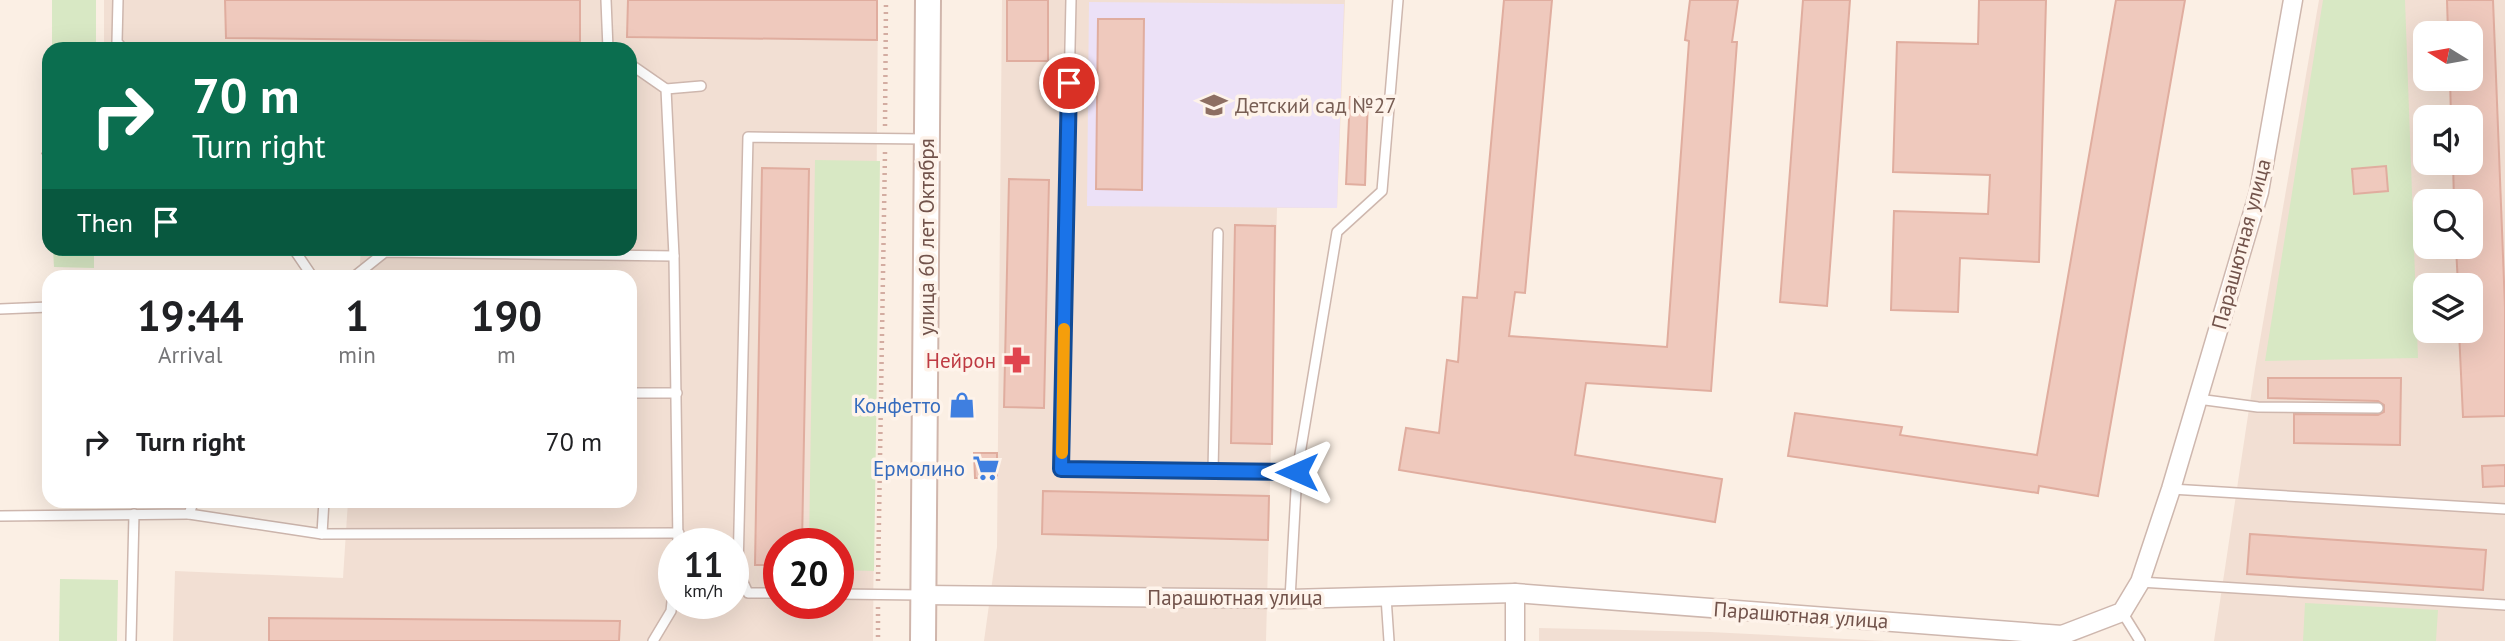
<!DOCTYPE html>
<meta charset="utf-8">
<style>
:root{--surface:#fff;--page:#f2f2f2;--text:#202124;--muted:#757577}
body{margin:0;font-family:"PT Sans",sans-serif;background:var(--page);color:var(--text);height:100vh;display:flex;flex-direction:column;font-size:26px;white-space:nowrap}
*{box-sizing:border-box;margin:0}
p{font-size:23px;color:var(--muted)}
.icon{flex:none;width:38px;height:38px;fill:none;stroke:currentColor;stroke-width:2;stroke-linecap:round;stroke-linejoin:round}
.map{position:relative;flex:1;overflow:hidden}
.drawer{position:absolute;left:42px;top:270px;width:595px;height:238px;display:flex;flex-direction:column;background:var(--surface);border-radius:21px;box-shadow:0 7px 28px #0002}
.drawer>*{flex:none}
.top-card{position:absolute;left:42px;top:42px;width:595px;height:214px;border-radius:21px;box-shadow:0 7px 28px #0002;background:#0b6e4f;color:#fff;overflow:hidden}
.needle{width:46px;rotate:281deg}
.controls{position:absolute;left:2413px;top:21px;display:grid;gap:14px}
.controls a{display:grid;place-items:center;width:70px;height:70px;border-radius:14px;background:var(--surface);box-shadow:0 7px 28px #0002;font-size:35px}
.speed{position:absolute;left:658px;top:528px;display:flex;gap:14px;font-size:35px;font-weight:700;text-align:center}
.speed>*{display:grid;place-content:center;width:91px;height:91px;border-radius:50%;background:var(--surface);box-shadow:0 7px 28px #0002;line-height:1}
.speed small{font-size:18px;font-weight:400}
.speed .limit{border:10px solid #d22;background:#fff;color:#111}
.pin{position:absolute;display:grid;place-items:center;width:60px;height:60px;color:#fff;margin:-30px;border:4px solid #fff;border-radius:50%;box-shadow:0 2px 7px #0007}
.me{position:absolute;width:77px;margin:-38px;rotate:270deg;stroke-linejoin:round;filter:drop-shadow(0 0 5px #0008)}
.turn{display:flex;align-items:center;gap:24px;height:147px;padding:0 35px;font-size:32px}
.turn .icon{width:91px;height:91px;stroke-width:2.5}
.turn b{display:block;font-size:49px;line-height:60px}
.then{display:flex;align-items:center;height:66px;padding:0 35px;background:#0003;gap:14px;font-size:26px}
.eta{display:flex;justify-content:space-evenly;align-items:center;height:119px;text-align:center}
.eta b{font-size:42px;font-weight:800;line-height:49px}
ul{padding:0;list-style:none}
li{display:flex;align-items:center;gap:21px;height:105px;padding:0 35px}
li div{flex:1}
li b{display:block;font-size:26px}
li em{font-style:normal}
.map>svg:first-child{display:block}
</style>
<div class="map">
<svg width="2505" height="641" viewBox="0 0 2505 641">
<rect width="100%" height="100%" fill="#fbefe4"/>
<g fill="#f2dfd3" fill-rule="evenodd">
<path d="M104 0H878L873 641H173L175 571 343 578 348 501 630 500V276H359L361 249 630 248V49H104ZM674 544H733V604H674ZM779 544H838V604H779Z"/>
<polygon points="1002,0 1345,0 1337,208 1277,208 1266,641 984,641 997,547"/>
<path d="M2319 0H2505V641H2214L2255 369ZM2426 33H2471V79H2426ZM2426 117H2471V163H2426ZM2426 201H2471V247H2426ZM2426 285H2471V331H2426Z"/>
<polygon points="1539,628 1710,632 1885,641 1539,641"/>
</g>
<polygon fill="#ece1f7" points="1089,2 1344,4 1337,208 1087,206"/>
<g fill="#d8e8c4">
<rect x="52" y="0" width="44" height="49"/>
<polygon points="2323,0 2405,0 2418,358 2265,361"/>
<polygon points="815,160 880,161 874,571 838,570 838,544 809,544"/>
<polygon points="53,249 94,249 94,268 54,267"/>
<polygon points="60,579 118,580 117,641 59,641"/>
<polygon points="2305,603 2438,610 2436,641 2303,641"/>
</g>
<g fill="#efc9bd" stroke="#e0ad9f" stroke-width="2">
<polygon points="225,0 580,0 580,42 226,38"/>
<polygon points="628,0 877,0 877,40 627,37"/>
<rect x="1007" y="0" width="41" height="61"/>
<polygon points="1504,0 1552,0 1525,293 1515,292 1509,336 1667,347 1689,41 1685,40 1690,0 1738,0 1732,42 1737,42 1711,391 1586,383 1575,455 1722,479 1715,522 1399,470 1406,428 1439,433 1447,360 1458,362 1463,297 1477,298"/>
<polygon points="1803,0 1850,0 1827,306 1780,302"/>
<polygon points="1979,0 2046,0 2039,262 1960,258 1958,312 1891,310 1894,211 1988,214 1990,175 1893,172 1897,42 1978,44"/>
<polygon points="2116,0 2185,0 2098,496 2039,486 2038,493 1788,456 1795,413 1902,427 1900,435 2037,455"/>
<polygon points="2447,0 2493,0 2505,307 2505,416 2463,417 2459,331 2471,331 2471,285 2458,285 2456,247 2471,247 2471,201 2454,201 2453,163 2471,163 2471,117 2451,117 2450,79 2471,79 2471,33 2448,33"/>
<polygon points="1098,19 1144,19 1142,190 1096,189"/>
<polygon points="1350,97 1368,98 1365,185 1346,184"/>
<polygon points="2386,166 2388,191 2354,194 2352,169"/>
<polygon points="762,168 809,169 802,544 779,544 779,565 755,565"/>
<polygon points="1009,179 1049,180 1044,408 1004,407"/>
<polygon points="1235,225 1275,226 1272,444 1231,443"/>
<polygon points="2268,378 2401,378 2400,445 2294,443 2294,414 2378,415 2384,412 2384,405 2378,401 2268,398"/>
<polygon points="974,453 997,453 997,478 975,478"/>
<polygon points="2505,465 2505,486 2483,487 2482,466"/>
<polygon points="1043,491 1269,496 1268,540 1042,534"/>
<polygon points="2250,534 2486,550 2483,590 2247,574"/>
<polygon points="269,618 620,621 619,641 269,641"/>
</g>
<g fill="none" stroke-linecap="round" stroke-linejoin="round">
<g stroke="#ceb7ae" stroke-width="12">
<g id="service">
<polyline points="118,0 117,42 123,49"/>
<polyline points="606,0 608,49"/>
<polyline points="1071,0 1061,469 1297,472"/>
<polyline points="630,64 666,89 674,256 678,544"/>
<polyline points="666,89 701,86"/>
<polyline points="293,248 312,276"/>
<polyline points="355,276 385,252 674,256"/>
<polyline points="0,309 49,307"/>
<polyline points="630,393 677,393"/>
<polyline points="2198,399 2258,407 2378,408"/>
<polyline points="1213,471 1218,233"/>
<polyline points="2171,489 2505,509"/>
<polyline points="189,514 322,534 679,533"/>
<polyline points="0,516 189,514 194,500"/>
<polyline points="322,534 324,500"/>
<polyline points="2140,582 2505,605"/>
<polyline points="779,593 748,593 738,571 748,137 926,139"/>
<polyline points="838,594 921,595"/>
<polyline points="1386,597 1389,641"/>
<polyline points="1290,599 1297,472 1337,232 1382,191 1398,0"/>
<polyline points="2122,612 2140,641"/>
<polyline points="131,641 134,514"/>
<polyline points="653,641 671,611 674,583"/>
</g>
</g>
<g stroke="#ceb7ae" stroke-width="21">
<g id="minor">
<polyline points="1515,593 1515,641"/>
<polyline points="923,595 1290,599 1515,593 2062,635 2122,612 2140,582 2171,489 2259,192 2293,0"/>
</g>
</g>
<g stroke="#d0b6ac" stroke-width="28">
<polyline id="secondary" points="923,641 928,0"/>
</g>
<g stroke="#d3aca1" stroke-width="4.5" stroke-dasharray="2 5" stroke-linecap="butt">
<polyline points="885,126 886,0"/>
<polyline points="42,155 49,151"/>
<polyline points="878,581 885,152"/>
<polyline points="878,607 878,641"/>
</g>
<use href="#service" stroke="#fff" stroke-width="9"/>
<use href="#minor" stroke="#fff" stroke-width="18"/>
<use href="#secondary" stroke="#fff" stroke-width="24"/>
</g>
<g fill="none" stroke-linecap="round" stroke-linejoin="round">
<g stroke="#114b97" stroke-width="18">
<polyline id="route" points="1069,83 1061,469 1297,472"/>
</g>
<use href="#route" stroke="#1a73e8" stroke-width="12"/>
<polyline stroke="#f59e0b" stroke-width="12" points="1062,453 1064,329"/>
</g>
<defs>
<g id="school-bare" transform="scale(2.1)"><path d="M0-5L7-2L0 1L-7-2ZM-4 1L0 2.5L4 1V4Q0 6-4 4Z" fill="#8d6e63" stroke="#fef3ea" stroke-width="2.5" paint-order="stroke"/></g>
<g id="pharmacy-bare" transform="scale(2.1)"><path d="M-2-6h4v4h4v4h-4v4h-4v-4h-4v-4h4Z" fill="#e0444e" stroke="#fef3ea" stroke-width="2.5" paint-order="stroke"/></g>
<g id="shop-bare" transform="scale(2.1)"><path d="M-5-2.5h2.3a2.7 3.5 0 0 1 5.4 0H5L5.5 6h-11ZM-1.5-2.5h3a1.5 2.3 0 0 0-3 0Z" fill="#3f7fe0" stroke="#fef3ea" stroke-width="2.5" paint-order="stroke"/></g>
<g id="supermarket-bare" transform="scale(2.1)"><path d="M-6-5.5h2.5l.6 2H6L4.5 2H-2.5L-4.4-4H-6ZM-1.5 3.2a1.3 1.3 0 1 0 .1 0ZM3 3.2a1.3 1.3 0 1 0 .1 0Z" fill="#3f7fe0" stroke="#fef3ea" stroke-width="2.5" paint-order="stroke"/></g>
</defs>
<g fill-rule="evenodd">
<use href="#school-bare" x="1214" y="105"/>
<use href="#pharmacy-bare" x="1017" y="360"/>
<use href="#shop-bare" x="962" y="405"/>
<use href="#supermarket-bare" x="986" y="468"/>
</g>
<g text-anchor="middle" dominant-baseline="central" stroke-width="7" stroke-linejoin="round" paint-order="stroke">
<g font-size="21" fill="#785e54" stroke="#fef3ea" text-anchor="start">
<text x="1235" y="105">Детский сад №27</text>
</g>
<g font-size="21" fill="#72534b" stroke="#fef3ea">
<text transform="translate(926 237) rotate(-90)">улица 60 лет Октября</text>
<text transform="translate(2241 244) rotate(-75)">Парашютная улица</text>
<text x="1235" y="597">Парашютная улица</text>
<text transform="translate(1801 615) rotate(4)">Парашютная улица</text>
</g>
<g font-size="21" fill="#be3a42" stroke="#fef3ea" text-anchor="end">
<text x="996" y="360">Нейрон</text>
</g>
<g font-size="21" fill="#366cbe" stroke="#fef3ea" text-anchor="end">
<text x="941" y="405">Конфетто</text>
<text x="965" y="468">Ермолино</text>
</g>
</g>
</svg>
<div class="controls">
<a><svg class="needle" viewBox="-14 -14 28 28"><path d="M0-13l5 13h-10z" fill="#e53935"/><path d="M0 13l5-13h-10z" fill="#757577"/></svg></a>
<a><svg class="icon" aria-label="sound" viewBox="0 0 24 24"><path d="M4 9h4l5-4v14l-5-4H4zM17 9q2 3 0 6"/></svg></a>
<a><svg class="icon" aria-label="search" viewBox="0 0 24 24"><circle cx="10" cy="10" r="6"/><path d="M15 15l6 6"/></svg></a>
<a><svg class="icon" aria-label="layers" viewBox="0 0 24 24"><path d="M12 4l9 5-9 5-9-5zM3 14l9 5 9-5"/></svg></a>
</div>
<div class="speed"><div>11<small>km/h</small></div><div class="limit">20</div></div>
<div class="pin" style="left:1069px;top:83px;background:#d93025"><svg class="icon" aria-label="arrive" viewBox="0 0 24 24"><path d="M6 21V4h12l-3 4 3 4H6"/></svg></div>
<svg class="me" style="left:1297px;top:472px" viewBox="-20 -20 40 40"><path d="M0-17L14 15 0 8-14 15z" fill="#1a73e8" stroke="#fff" stroke-width="4"/></svg>
<div class="top-card">
<div class="turn"><svg class="icon" aria-label="right" viewBox="0 0 24 24"><path d="M7 20v-9h11M14 6l5 5-5 5"/></svg><div><b>70 m</b>Turn right</div></div>
<div class="then">Then<svg class="icon" aria-label="arrive" viewBox="0 0 24 24"><path d="M6 21V4h12l-3 4 3 4H6"/></svg></div>
</div>
<section class="drawer">
<div class="eta">
<div><b>19:44</b><p>Arrival</p></div>
<div><b>1</b><p>min</p></div>
<div><b>190</b><p>m</p></div>
</div>
<ul>
<li><svg class="icon" aria-label="right" viewBox="0 0 24 24"><path d="M7 20v-9h11M14 6l5 5-5 5"/></svg><div><b>Turn right</b></div><em>70 m</em></li>
</ul>
</section>
</div>
